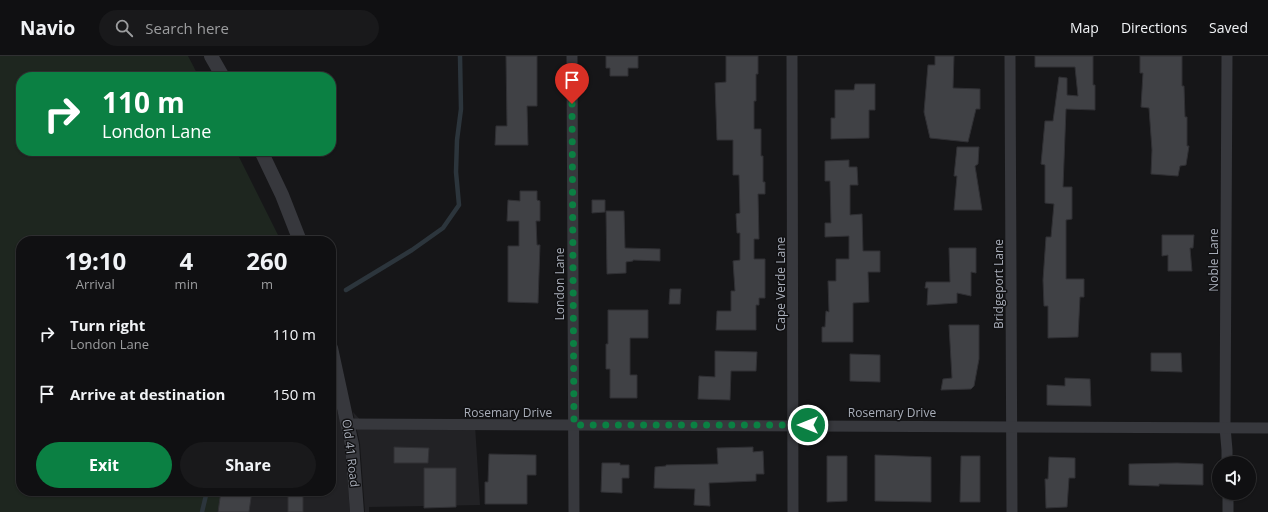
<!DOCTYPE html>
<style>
:root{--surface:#101012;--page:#19191b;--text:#f1f3f6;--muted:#9c9d9f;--line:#303032;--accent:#0b8043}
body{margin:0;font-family:"Open Sans",sans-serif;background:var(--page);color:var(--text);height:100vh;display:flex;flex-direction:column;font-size:15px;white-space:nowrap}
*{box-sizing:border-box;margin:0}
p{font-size:13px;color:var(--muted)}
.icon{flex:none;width:22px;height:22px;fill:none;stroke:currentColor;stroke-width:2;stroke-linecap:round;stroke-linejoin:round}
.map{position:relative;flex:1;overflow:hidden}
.sheet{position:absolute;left:16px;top:180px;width:320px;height:260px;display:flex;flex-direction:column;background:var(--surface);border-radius:16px;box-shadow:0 1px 3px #0004,0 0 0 1px var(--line)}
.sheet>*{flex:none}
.top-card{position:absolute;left:16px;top:16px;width:320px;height:84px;border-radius:16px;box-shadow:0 1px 3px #0004,0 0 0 1px var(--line);background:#0b8043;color:#fff;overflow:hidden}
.controls{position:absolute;left:1212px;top:400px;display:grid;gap:8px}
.controls a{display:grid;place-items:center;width:44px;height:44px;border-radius:50%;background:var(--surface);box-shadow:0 1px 3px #0004,0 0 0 1px var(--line);font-size:20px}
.pin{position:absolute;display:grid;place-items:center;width:34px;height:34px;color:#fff;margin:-41px -17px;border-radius:50% 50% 50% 0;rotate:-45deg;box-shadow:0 0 4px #0007}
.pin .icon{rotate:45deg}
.me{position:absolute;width:44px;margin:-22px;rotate:270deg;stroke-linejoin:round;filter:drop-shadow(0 0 3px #0008)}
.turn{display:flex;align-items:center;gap:14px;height:84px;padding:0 20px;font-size:18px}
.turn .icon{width:52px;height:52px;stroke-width:2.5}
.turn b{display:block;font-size:28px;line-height:34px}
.eta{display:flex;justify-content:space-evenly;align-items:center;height:68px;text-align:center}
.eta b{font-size:24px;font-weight:700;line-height:28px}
.button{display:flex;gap:8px;margin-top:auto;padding:8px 20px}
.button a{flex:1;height:46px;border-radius:24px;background:var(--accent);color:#fff;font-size:16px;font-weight:700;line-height:46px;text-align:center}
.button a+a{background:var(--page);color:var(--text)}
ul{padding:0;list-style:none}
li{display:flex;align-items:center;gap:12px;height:60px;padding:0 20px}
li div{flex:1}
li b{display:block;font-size:15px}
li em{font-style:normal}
header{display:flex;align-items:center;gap:24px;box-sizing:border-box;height:56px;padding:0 20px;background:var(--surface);border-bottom:1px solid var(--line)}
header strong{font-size:19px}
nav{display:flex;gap:22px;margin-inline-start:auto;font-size:14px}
.search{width:280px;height:36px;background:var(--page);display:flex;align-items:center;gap:10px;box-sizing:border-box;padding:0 14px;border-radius:22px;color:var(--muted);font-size:15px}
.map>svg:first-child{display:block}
</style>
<header>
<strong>Navio</strong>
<div class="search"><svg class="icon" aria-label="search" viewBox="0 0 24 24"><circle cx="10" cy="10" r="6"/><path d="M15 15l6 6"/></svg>Search here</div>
<nav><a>Map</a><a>Directions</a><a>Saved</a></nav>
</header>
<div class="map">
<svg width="1268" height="456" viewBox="0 0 1268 456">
<rect width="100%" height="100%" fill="#161618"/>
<g fill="#222225">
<polygon points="331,330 341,369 345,391 350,456 217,456 227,435 331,435"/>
<polygon points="353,356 367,371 475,369 480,449 369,451 369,456 365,456 360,388"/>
</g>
<polygon fill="#1e261f" points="0,0 188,0 199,21 21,21 21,95 236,95 281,185 21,185 21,435 227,435 217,456 0,456"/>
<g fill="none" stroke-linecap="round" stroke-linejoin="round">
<g stroke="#2c353c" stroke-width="4.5">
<polyline points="346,234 412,194 443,172 459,149 456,116 457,84 461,53 460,0"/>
<polyline points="202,456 207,435"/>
</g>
</g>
<g fill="#404145" stroke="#303034">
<polygon points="506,0 537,0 537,50 527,50 528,89 495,89 496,70 507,70"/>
<polygon points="606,0 638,0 638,12 628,12 628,20 610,20 610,12 606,12"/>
<polygon points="726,0 758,0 758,18 756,18 756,45 754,45 754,73 761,73 761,100 763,100 763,126 765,126 765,138 758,138 759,183 754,183 754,203 765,203 765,242 759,242 759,249 756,249 756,274 716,274 717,255 731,255 731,235 735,235 733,205 740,204 740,177 737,177 736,158 740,157 739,119 733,119 733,84 717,84 715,27 726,26"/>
<polygon points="935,0 954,0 953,32 980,33 980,53 976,53 968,86 930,82 924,56 928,9 935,9"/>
<polygon points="1035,0 1093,0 1093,29 1095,29 1095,54 1066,53 1063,131 1072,131 1072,163 1066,164 1066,223 1084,223 1084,241 1080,241 1078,281 1048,282 1048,250 1044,250 1043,224 1046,181 1051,181 1054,148 1045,147 1045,109 1041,108 1045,65 1053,65 1059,21 1067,22 1067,39 1078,40 1075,11 1035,11"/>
<polygon points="1140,0 1182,0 1182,30 1184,30 1185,61 1187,61 1187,90 1189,90 1186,109 1180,110 1178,120 1151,118 1152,94 1149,52 1141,51 1143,17 1140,17"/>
<polygon points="855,28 875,28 875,54 869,54 869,82 831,83 831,62 835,62 835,34 854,34"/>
<polygon points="957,91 979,91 978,108 975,110 982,154 954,154 957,120 954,120"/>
<polygon points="849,104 849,111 857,111 858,129 850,129 850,159 862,158 863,195 880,195 880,216 868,216 869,246 853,247 853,286 822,286 822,271 825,271 826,255 829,256 828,225 836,225 836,203 849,203 849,180 825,181 825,167 831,167 830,125 825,125 825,105"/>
<polygon points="520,135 537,135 537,144 540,145 540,165 536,165 537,189 540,189 538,247 508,246 508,190 519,190 519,165 507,165 508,144 520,145"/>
<polygon points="592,144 605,144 605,156 592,157"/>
<polygon points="606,155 624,155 625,192 660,193 660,205 633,204 633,205 626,206 626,217 607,218"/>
<polygon points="1162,179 1194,179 1193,192 1190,192 1192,215 1168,215 1168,199 1162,200"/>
<polygon points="949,192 976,192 976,217 971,216 971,240 957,237 957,247 927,249 928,232 925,232 926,226 950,226"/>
<polygon points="670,233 681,233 680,248 669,248"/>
<polygon points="608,254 648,254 648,282 630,282 630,319 637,319 637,342 610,342 610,313 606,313 606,288 608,288"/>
<polygon points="949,269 979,269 979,303 974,330 971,333 941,334 943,323 952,322"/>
<polygon points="715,295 757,296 756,315 731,315 730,344 698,343 699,320 715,321"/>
<polygon points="1151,297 1181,297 1182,316 1151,315"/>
<polygon points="850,298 880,299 880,326 850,325"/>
<polygon points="1065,322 1090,323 1091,350 1047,349 1047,329 1065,330"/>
<polygon points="394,391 429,392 428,407 394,407"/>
<polygon points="753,391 753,396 763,395 764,418 756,418 756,425 709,427 710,450 694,449 695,433 654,432 655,411 666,410 666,409 718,408 717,392"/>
<polygon points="489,398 536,399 536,419 527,419 527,448 485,448 485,426 488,426"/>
<polygon points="875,399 931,401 931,446 875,445"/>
<polygon points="827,400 847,400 847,445 827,446"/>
<polygon points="961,400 980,400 980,446 960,446"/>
<polygon points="1049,401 1075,402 1075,422 1069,422 1067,451 1046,452 1045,423 1048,423"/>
<polygon points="602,407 620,407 620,409 629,409 629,422 622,422 622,437 601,436"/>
<polygon points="1177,407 1203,408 1203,429 1159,428 1159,430 1129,429 1129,408"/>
<polygon points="424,412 456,412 456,451 424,452"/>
<polygon points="221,435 252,435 249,456 218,456"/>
<rect x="288" y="435" width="15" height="21"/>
</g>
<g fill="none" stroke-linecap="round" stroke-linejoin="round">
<g stroke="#37383d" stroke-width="11">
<polyline points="572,0 574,456"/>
<polyline points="792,0 793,456"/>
<polyline points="1010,0 1012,456"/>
<polyline points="1227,0 1225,371 1227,394 1227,407"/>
<polyline points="348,368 1268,372"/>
<polyline points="1228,437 1228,456"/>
</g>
<g stroke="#37383d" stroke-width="14">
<polyline points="211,0 223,21"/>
<polyline points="261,95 282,139 300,185"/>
<polyline points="331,292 352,389 357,456"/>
</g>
</g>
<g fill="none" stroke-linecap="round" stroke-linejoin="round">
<polyline stroke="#0b8043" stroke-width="7" stroke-dasharray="0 12.6" points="572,48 574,369 808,369"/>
</g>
<g text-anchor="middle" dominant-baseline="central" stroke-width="3" stroke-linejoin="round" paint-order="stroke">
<g font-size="12" fill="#a8adb8" stroke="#111113">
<text transform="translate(1213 204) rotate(-90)">Noble Lane</text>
<text transform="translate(559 228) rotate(-90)">London Lane</text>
<text transform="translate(780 228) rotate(-90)">Cape Verde Lane</text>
<text transform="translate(998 228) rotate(-90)">Bridgeport Lane</text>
<text x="508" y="356">Rosemary Drive</text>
<text x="892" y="356">Rosemary Drive</text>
<text transform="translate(351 397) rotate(83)">Old 41 Road</text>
</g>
</g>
</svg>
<div class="controls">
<a><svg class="icon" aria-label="sound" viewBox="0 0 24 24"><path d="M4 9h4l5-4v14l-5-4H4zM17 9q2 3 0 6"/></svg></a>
</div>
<div class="pin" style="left:572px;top:48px;background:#d93025"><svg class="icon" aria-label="arrive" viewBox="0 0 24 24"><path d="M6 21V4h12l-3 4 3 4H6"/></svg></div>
<svg class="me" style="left:808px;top:369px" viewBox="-20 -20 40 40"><circle r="17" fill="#0b8043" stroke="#fff" stroke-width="3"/><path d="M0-11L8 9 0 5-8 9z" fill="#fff"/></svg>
<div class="top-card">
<div class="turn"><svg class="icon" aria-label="right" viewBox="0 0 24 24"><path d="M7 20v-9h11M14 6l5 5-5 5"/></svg><div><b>110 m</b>London Lane</div></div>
</div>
<section class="sheet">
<div class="eta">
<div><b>19:10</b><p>Arrival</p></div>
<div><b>4</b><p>min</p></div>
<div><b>260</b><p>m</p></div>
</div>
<ul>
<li><svg class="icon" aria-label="right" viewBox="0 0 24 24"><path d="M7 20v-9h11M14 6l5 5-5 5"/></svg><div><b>Turn right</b><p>London Lane</p></div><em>110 m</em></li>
<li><svg class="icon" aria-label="arrive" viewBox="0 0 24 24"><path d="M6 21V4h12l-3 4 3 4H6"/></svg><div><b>Arrive at destination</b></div><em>150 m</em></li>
</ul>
<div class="button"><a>Exit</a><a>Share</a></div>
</section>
</div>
